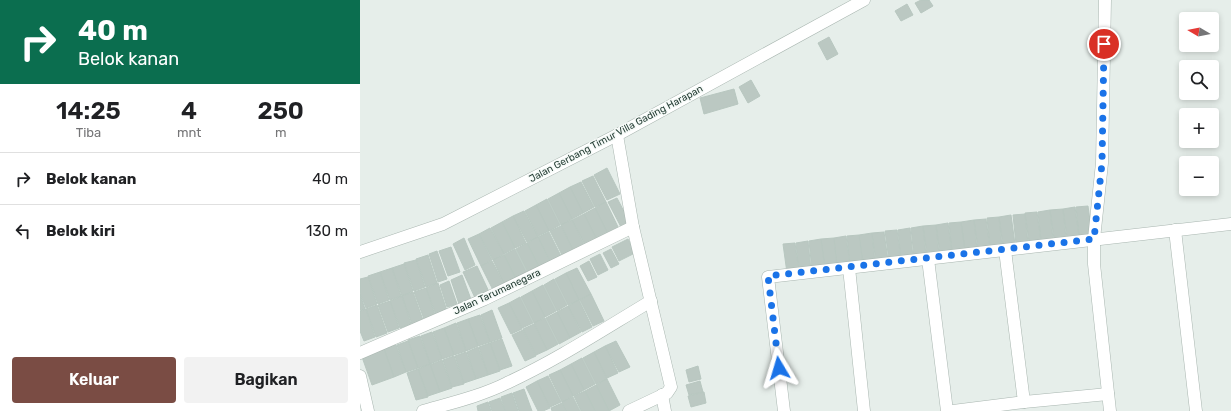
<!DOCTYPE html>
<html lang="id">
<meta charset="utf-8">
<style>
:root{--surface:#fff;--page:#f2f2f2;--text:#202124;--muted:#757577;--line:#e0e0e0;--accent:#7a4c44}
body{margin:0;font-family:Rubik,sans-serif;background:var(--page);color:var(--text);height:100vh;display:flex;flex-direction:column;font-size:15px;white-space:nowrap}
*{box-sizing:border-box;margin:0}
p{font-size:13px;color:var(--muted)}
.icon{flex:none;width:22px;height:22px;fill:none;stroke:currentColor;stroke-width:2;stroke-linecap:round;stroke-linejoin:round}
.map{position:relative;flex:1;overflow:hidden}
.panel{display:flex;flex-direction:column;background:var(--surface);width:360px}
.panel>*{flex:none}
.top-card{background:#0b6e4f;color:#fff;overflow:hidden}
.needle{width:26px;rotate:280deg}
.tools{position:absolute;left:819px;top:12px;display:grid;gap:8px}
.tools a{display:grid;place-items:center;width:40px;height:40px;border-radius:4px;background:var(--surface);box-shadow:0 2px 6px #0003;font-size:20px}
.pin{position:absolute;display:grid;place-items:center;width:34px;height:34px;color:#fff;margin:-17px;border:2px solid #fff;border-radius:50%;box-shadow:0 1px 4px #0007}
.me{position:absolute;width:44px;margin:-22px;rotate:353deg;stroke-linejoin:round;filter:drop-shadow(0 0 3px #0008)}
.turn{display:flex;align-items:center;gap:14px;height:84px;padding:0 12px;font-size:18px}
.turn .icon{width:52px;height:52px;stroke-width:2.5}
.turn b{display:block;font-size:28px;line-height:34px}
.eta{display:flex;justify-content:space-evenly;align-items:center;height:68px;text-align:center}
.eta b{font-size:24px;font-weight:600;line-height:28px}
.button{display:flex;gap:8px;margin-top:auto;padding:8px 12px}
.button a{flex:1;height:46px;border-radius:4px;background:var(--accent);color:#fff;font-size:16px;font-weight:600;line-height:46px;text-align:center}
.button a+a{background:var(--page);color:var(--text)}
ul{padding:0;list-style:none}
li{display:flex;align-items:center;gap:12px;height:52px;padding:0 12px;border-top:1px solid var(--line)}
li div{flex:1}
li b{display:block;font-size:15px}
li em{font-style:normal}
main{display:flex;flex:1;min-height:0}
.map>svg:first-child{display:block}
</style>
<main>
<section class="panel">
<div class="top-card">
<div class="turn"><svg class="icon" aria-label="right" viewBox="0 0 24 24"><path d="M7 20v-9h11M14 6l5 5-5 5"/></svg><div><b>40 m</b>Belok kanan</div></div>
</div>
<div class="eta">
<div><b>14:25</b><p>Tiba</p></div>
<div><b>4</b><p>mnt</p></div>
<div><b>250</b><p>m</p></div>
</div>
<ul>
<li><svg class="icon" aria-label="right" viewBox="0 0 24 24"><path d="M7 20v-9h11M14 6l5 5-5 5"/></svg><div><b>Belok kanan</b></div><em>40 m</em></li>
<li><svg class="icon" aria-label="left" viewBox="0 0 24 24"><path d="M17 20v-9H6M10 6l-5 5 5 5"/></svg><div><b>Belok kiri</b></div><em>130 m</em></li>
</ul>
<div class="button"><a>Keluar</a><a>Bagikan</a></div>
</section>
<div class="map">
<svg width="871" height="411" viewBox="0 0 871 411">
<rect width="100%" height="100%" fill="#e6eeea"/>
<g fill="#bbc8c2" stroke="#b8c7c0">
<polygon points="561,0 569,0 573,6 561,13 555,3"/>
<polygon points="547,4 553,15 541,21 535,11"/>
<polygon points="469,37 478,54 467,60 458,43"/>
<polygon points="391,80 400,96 388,103 379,87"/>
<polygon points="374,89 378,104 344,114 340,98"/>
<polygon points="247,168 260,194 247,200 234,175"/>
<polygon points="233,176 246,202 235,207 222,181"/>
<polygon points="221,182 234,207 223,213 210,187"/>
<polygon points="210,187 223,213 212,219 199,193"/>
<polygon points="199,193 212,219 201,225 188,199"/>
<polygon points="257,198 270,223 261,227 248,202"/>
<polygon points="187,199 200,225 189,231 176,205"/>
<polygon points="246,202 259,229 248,234 235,208"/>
<polygon points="176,205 189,231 178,236 165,211"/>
<polygon points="728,206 732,235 719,236 716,207"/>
<polygon points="715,207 719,236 707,238 703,209"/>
<polygon points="235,208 248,234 237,240 224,214"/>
<polygon points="703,209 706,238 694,239 690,210"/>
<polygon points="690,210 693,239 681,241 678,212"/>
<polygon points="164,211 178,237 167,242 153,216"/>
<polygon points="677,212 681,241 669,242 665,213"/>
<polygon points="224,214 237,240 226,246 212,220"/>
<polygon points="665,214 668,243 656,244 653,215"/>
<polygon points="651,215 655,244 643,246 639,217"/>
<polygon points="153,216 166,243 155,248 142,222"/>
<polygon points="639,217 642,246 630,247 627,218"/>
<polygon points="626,219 630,248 618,249 614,220"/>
<polygon points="212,220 225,246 214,252 201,225"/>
<polygon points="614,220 617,249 605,251 601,222"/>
<polygon points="142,222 155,248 144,254 131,228"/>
<polygon points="601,222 605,251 592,252 589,223"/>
<polygon points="588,223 592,252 580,254 576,225"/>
<polygon points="576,225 579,254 567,255 563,226"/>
<polygon points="201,226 214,252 203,257 190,231"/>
<polygon points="563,226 566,255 554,257 551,228"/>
<polygon points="130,228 144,254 133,260 119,234"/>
<polygon points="550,228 553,257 541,259 538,230"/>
<polygon points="537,230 541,259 529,260 525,231"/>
<polygon points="189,232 202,258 191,263 178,237"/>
<polygon points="524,232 528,260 516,262 512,233"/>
<polygon points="512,233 515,262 503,264 499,235"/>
<polygon points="119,234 132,260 121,266 108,239"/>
<polygon points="499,235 503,264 490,265 487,236"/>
<polygon points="486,236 490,265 477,267 474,238"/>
<polygon points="178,237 191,264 180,269 167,243"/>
<polygon points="104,238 115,265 105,270 93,244"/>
<polygon points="474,238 477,267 465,268 461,239"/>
<polygon points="268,239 275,253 259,261 252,247"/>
<polygon points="461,239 465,269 452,270 449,241"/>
<polygon points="448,241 451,270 439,272 436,243"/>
<polygon points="167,243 180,269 169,275 156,249"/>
<polygon points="435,243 439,272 427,273 423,244"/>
<polygon points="91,247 100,272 88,276 79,251"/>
<polygon points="155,249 168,275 157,281 144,255"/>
<polygon points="251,249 259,264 251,268 243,253"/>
<polygon points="77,251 87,279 78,282 69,254"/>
<polygon points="240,254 248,270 238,275 230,259"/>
<polygon points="68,255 77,283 66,287 56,259"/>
<polygon points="144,255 157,281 146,287 133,260"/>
<polygon points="56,260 65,287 54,291 44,263"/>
<polygon points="132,261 146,287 134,292 121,266"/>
<polygon points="229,261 237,277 228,281 220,266"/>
<polygon points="44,264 53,291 42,296 32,268"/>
<polygon points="117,266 130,294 116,300 103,272"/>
<polygon points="32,268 41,296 30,300 20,272"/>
<polygon points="217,268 231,294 219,300 206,273"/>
<polygon points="20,272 29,300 18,304 8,276"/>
<polygon points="206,273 219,300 208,305 195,279"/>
<polygon points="102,275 112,302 100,307 91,280"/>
<polygon points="8,277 17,304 6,308 0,293 0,279"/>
<polygon points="194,279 207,305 197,311 184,285"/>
<polygon points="89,281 97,304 87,307 80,285"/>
<polygon points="78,283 87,311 76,315 66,288"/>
<polygon points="183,285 196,311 185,317 172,291"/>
<polygon points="66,288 75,315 64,319 54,292"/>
<polygon points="172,291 185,317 174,323 161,297"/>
<polygon points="53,292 63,320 52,324 42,296"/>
<polygon points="0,294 5,309 0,310"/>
<polygon points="231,294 244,321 233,326 220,300"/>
<polygon points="42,296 51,324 40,328 30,301"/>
<polygon points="160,297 173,323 162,328 149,303"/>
<polygon points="219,300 232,327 222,332 208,306"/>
<polygon points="30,301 39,328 28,332 18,305"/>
<polygon points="149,303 162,329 151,334 138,308"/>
<polygon points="17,305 27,333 16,337 6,309"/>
<polygon points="208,306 221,332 210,338 197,312"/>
<polygon points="6,309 15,337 4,341 0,331 0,311"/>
<polygon points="132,310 142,338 130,342 121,315"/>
<polygon points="197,312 210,338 199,344 186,318"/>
<polygon points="120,315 130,342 118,346 108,319"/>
<polygon points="185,318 198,344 187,350 174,323"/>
<polygon points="108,319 118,346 106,351 97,323"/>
<polygon points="96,323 106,351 94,355 84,328"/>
<polygon points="174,324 187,350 176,355 163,329"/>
<polygon points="84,328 94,355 82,359 73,332"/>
<polygon points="163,330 176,356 165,361 152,335"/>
<polygon points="72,332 82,359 70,364 61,336"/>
<polygon points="60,336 70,364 58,368 48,340"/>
<polygon points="142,339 152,366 140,370 130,343"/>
<polygon points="48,341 58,368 46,372 37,345"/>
<polygon points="256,341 270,367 259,372 245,346"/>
<polygon points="130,343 140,371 128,375 119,347"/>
<polygon points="36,345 46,372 34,377 24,349"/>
<polygon points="245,346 258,373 247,378 234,352"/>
<polygon points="118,347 128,375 116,379 107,352"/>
<polygon points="24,349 34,377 12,385 2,357"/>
<polygon points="106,352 116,379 104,383 95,356"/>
<polygon points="234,352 247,379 236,384 223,358"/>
<polygon points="94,356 104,384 92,387 83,360"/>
<polygon points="222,358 235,384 224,390 211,364"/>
<polygon points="82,360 92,388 80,392 70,365"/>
<polygon points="70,364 80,392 68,396 58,369"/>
<polygon points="211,364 224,390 213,396 200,370"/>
<polygon points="338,366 341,379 329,382 326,370"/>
<polygon points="58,369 68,397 56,400 47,373"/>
<polygon points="200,370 213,396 202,402 189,375"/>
<polygon points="188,376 201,402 190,407 177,381"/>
<polygon points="247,379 260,405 249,411 236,385"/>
<polygon points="177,381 190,408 183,411 178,411 166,387"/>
<polygon points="340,381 343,392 329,395 326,385"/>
<polygon points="236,385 249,411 235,411 225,391"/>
<polygon points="164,389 172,411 159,411 153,393"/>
<polygon points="225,391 235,411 221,411 214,396"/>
<polygon points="344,392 346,403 331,407 328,396"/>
<polygon points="152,393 158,411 145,411 141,397"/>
<polygon points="213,397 220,411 206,411 202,402"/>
<polygon points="140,398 145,411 132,411 129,402"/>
<polygon points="128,402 131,411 118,411 117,406"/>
<polygon points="202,403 206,411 192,411 191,408"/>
</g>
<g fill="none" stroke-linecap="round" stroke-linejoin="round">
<g stroke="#a9b6b0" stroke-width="13">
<g id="minor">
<polyline points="745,0 742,163 734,239 734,264 750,411"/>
<polyline points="257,135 273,227 311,387 307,393 269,411"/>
<polyline points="815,230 836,411"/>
<polyline points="0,252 83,224 257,135 504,0"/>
<polyline points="568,259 587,411"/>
<polyline points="489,268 504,411"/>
<polyline points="0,353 125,299 273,227"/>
<polyline points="0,376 8,411"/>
<polyline points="302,395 305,411"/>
<polyline points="664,402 748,394"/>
<path d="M63 411C91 403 121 396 147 383 197 360 244 329 291 301"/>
<polyline points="424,411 408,277 871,224"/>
<polyline points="593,411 664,402 645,250"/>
</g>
</g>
<use href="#minor" stroke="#fff" stroke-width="12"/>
</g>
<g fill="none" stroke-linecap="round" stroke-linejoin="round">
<polyline stroke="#1a73e8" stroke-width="7" stroke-dasharray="0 12.6" points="419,368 408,276 734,239 742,163 744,44"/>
</g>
<g text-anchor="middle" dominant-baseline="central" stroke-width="3" stroke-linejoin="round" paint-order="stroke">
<g font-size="10" fill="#263f36" stroke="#f6faf8">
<text transform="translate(256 134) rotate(-28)">Jalan Gerbang Timur Villa Gading Harapan</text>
<text transform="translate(137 292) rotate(-25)">Jalan Tarumanegara</text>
</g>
</g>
</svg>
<div class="tools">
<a><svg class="needle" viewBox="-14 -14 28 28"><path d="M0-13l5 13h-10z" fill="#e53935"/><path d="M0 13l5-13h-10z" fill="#757577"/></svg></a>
<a><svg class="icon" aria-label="search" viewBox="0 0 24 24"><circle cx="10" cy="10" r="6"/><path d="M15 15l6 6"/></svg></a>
<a>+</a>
<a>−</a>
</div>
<div class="pin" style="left:744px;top:44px;background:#d93025"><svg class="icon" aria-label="arrive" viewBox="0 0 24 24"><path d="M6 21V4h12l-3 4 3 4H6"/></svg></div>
<svg class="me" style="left:419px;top:368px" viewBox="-20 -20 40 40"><path d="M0-17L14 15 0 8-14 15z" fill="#1a73e8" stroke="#fff" stroke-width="4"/></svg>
</div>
</main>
